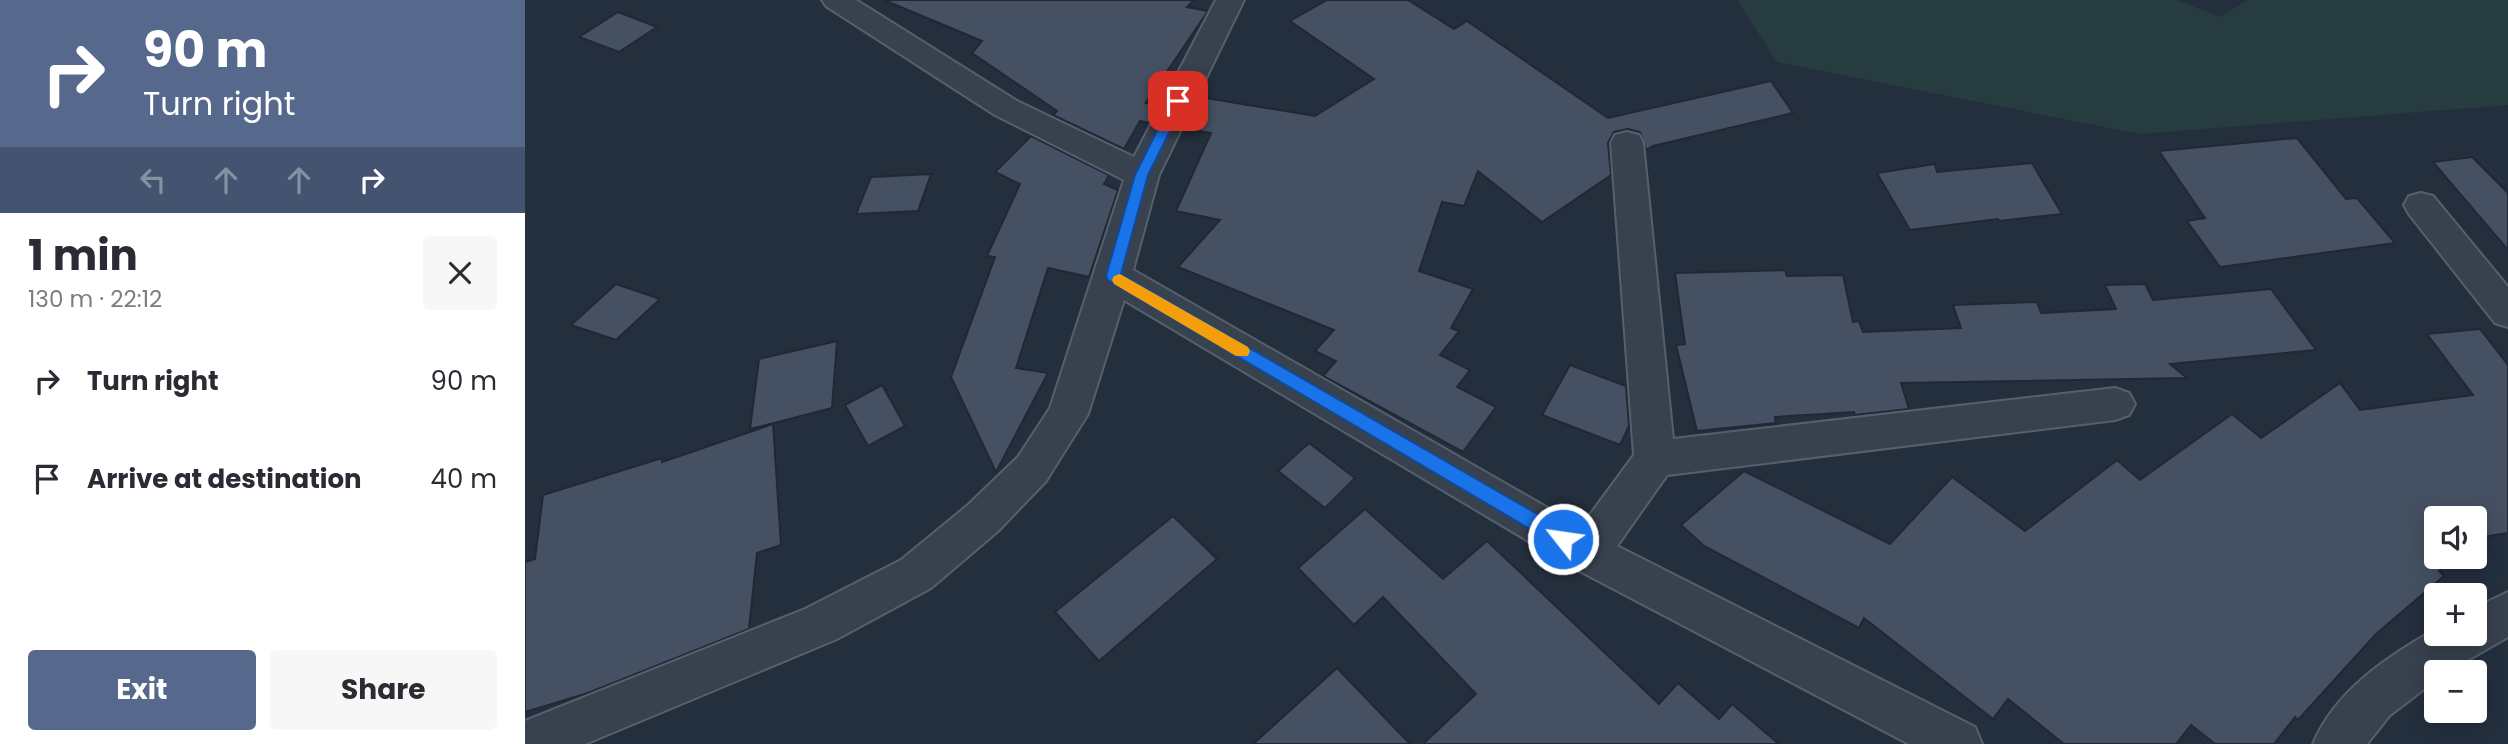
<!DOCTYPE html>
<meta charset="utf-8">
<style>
:root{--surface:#fff;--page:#f7f7f7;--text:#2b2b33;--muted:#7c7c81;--accent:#56698c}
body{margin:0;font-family:Poppins,sans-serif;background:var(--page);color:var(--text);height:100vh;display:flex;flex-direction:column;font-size:26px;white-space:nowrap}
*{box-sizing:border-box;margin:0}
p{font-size:23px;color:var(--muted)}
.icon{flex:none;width:38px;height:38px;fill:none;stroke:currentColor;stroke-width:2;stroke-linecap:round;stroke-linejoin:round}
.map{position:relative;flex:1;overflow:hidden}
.panel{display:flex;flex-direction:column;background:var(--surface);width:525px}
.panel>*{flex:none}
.guide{background:#56698c;color:#fff;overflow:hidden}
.tools{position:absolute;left:1899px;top:506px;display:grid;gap:14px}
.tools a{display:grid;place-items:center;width:63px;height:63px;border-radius:7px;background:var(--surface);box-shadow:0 4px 18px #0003;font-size:35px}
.pin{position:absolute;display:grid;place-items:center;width:60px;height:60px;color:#fff;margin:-30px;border-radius:14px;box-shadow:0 4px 10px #0006}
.me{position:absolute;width:77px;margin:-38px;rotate:300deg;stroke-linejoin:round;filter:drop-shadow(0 0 5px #0008)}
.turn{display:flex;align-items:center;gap:24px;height:147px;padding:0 28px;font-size:32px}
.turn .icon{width:91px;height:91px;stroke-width:2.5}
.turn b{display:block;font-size:49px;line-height:60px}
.lanes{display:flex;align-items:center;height:66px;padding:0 28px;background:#0003;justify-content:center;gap:35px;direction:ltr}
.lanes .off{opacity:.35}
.round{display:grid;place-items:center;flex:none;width:74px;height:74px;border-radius:7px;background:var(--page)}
.head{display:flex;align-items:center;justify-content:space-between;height:119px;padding:0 28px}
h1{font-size:42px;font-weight:700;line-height:52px}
.action{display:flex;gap:14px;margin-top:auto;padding:14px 28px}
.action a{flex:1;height:80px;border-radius:7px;background:var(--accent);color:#fff;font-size:28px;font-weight:700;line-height:80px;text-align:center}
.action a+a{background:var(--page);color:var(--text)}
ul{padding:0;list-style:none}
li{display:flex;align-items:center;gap:21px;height:98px;padding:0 28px}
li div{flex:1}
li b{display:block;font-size:26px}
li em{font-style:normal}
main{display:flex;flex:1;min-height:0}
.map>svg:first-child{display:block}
</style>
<main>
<section class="panel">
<div class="guide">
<div class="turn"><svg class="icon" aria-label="right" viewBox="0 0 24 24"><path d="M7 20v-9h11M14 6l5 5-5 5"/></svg><div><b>90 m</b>Turn right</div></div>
<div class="lanes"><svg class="icon off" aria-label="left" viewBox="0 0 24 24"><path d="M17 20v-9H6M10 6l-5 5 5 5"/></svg><svg class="icon off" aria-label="ahead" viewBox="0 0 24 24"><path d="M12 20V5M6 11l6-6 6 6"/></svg><svg class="icon off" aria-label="ahead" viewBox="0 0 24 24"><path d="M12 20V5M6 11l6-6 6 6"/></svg><svg class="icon" aria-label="right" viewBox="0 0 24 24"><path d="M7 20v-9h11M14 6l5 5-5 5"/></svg></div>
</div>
<div class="head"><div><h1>1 min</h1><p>130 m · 22:12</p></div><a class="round"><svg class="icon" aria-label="close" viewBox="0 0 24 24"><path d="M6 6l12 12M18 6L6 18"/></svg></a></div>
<ul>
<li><svg class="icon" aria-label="right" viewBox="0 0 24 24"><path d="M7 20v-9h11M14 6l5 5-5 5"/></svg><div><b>Turn right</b></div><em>90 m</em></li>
<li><svg class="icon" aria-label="arrive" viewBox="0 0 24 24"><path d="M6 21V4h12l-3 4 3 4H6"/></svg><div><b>Arrive at destination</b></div><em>40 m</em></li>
</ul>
<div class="action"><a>Exit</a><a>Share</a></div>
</section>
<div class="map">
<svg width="1983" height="744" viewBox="0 0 1983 744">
<rect width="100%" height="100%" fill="#242f3e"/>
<polygon fill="#263c3f" points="1212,0 1651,0 1696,17 1722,0 1983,0 1983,105 1614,134 1252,62"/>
<g fill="#455162" stroke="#1f2835" stroke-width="2">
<polygon points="359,0 669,0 662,7 683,11 620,104 639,93 624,123 615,121 599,149 528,115 532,111 447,53 457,41"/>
<polygon points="802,0 883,0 929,29 942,21 1083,118 1246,81 1268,113 1128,146 1121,150 1115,132 1103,129 1089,132 1083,143 1086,175 1017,222 953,171 939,206 917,202 894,271 948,289 926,328 934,331 915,355 945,370 932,387 971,407 938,452 798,376 811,361 790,351 809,330 653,267 695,220 651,211 686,133 659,129 675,97 790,116 849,79 765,21"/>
<polygon points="93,12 132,27 94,52 54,37"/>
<polygon points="506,136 584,175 579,184 593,190 564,277 523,268 491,368 523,373 471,472 426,377 470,257 462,256 495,184 470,172"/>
<polygon points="1772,138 1821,199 1832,198 1870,243 1695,267 1662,221 1680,218 1634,151"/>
<polygon points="1947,157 1983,193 1983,250 1908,162"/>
<polygon points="1507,163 1537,214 1474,221 1473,219 1385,230 1352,173 1410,164 1412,172"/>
<polygon points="406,174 393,211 331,214 346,177"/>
<polygon points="1260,270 1262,276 1318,275 1328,322 1334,321 1338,332 1436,328 1428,305 1512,302 1516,313 1591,309 1580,285 1620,284 1628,300 1746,289 1791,350 1645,364 1662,378 1376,383 1384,409 1330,415 1329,412 1250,417 1251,423 1172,431 1151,345 1160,344 1150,273"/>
<polygon points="91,284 135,299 91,340 46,325"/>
<polygon points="1955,329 1983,365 1983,533 1958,537 1950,544 1950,518 1911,518 1911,556 1933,556 1914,571 1919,576 1851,634 1773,720 1770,717 1749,744 1690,744 1666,725 1651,744 1539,744 1483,699 1468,719 1339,618 1334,628 1179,546 1156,525 1219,471 1365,544 1427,477 1500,531 1592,460 1615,480 1707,414 1736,438 1815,383 1835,410 1948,395 1902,334"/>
<polygon points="312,341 307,408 225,429 234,359"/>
<polygon points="1045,365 1101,386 1104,426 1095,445 1017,415"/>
<polygon points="357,385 380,426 343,446 320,405"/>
<polygon points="248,424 256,545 232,553 224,629 63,693 0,712 0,562 10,559 18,495 137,458 137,462"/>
<polygon points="784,443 830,478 800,508 753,471"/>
<polygon points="840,509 918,579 962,541 1134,704 1153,683 1194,719 1207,704 1254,744 898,744 951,694 858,597 829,625 773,568"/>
<polygon points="648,516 692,559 574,661 530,612"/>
<polygon points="812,668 885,744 728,744"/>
</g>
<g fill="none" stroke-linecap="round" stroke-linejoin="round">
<g stroke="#565f6c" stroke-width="4">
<g id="minor">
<polygon points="297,0 331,0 492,101 609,157 691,0 719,0 634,175 608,270 1056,527 1109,455 1086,143 1090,135 1102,132 1114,135 1118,143 1148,439 1590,388 1604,393 1610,404 1604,415 1590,420 1142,475 1092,546 1450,727 1457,744 1384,744 1047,567 599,300 563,414 521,481 473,531 406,588 312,639 60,744 0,744 0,721 280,609 376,560 443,505 493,457 525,408 599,180 470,115 301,6"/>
<polygon points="1896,193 1908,196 1983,287 1983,327 1970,323 1884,214 1879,205 1884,196"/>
<path d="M1983 592V637L1922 672H1911V680L1864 716 1842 744H1788C1810 691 1863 656 1911 629V634H1950V608Z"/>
</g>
</g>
<use href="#minor" fill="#38414e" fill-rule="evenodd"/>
</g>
<polygon fill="#1a73e8" stroke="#114b97" stroke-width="2" points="653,97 660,101 623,175 596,274 1045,533 1047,539 1045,545 1038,547 1032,545 583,280 581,276 610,175 647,101"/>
<polygon fill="#f59e0b" points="595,274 723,347 725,351 723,356 711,356 589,284 587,280 589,276"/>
</svg>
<div class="tools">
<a><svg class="icon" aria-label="sound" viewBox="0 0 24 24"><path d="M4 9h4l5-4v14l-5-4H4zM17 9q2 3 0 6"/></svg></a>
<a>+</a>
<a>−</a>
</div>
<div class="pin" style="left:653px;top:101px;background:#d93025"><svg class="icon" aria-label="arrive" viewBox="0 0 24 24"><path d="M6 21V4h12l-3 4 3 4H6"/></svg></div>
<svg class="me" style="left:1038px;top:539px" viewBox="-20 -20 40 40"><circle r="17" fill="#1a73e8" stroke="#fff" stroke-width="3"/><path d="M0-11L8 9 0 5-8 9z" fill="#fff"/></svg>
</div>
</main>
